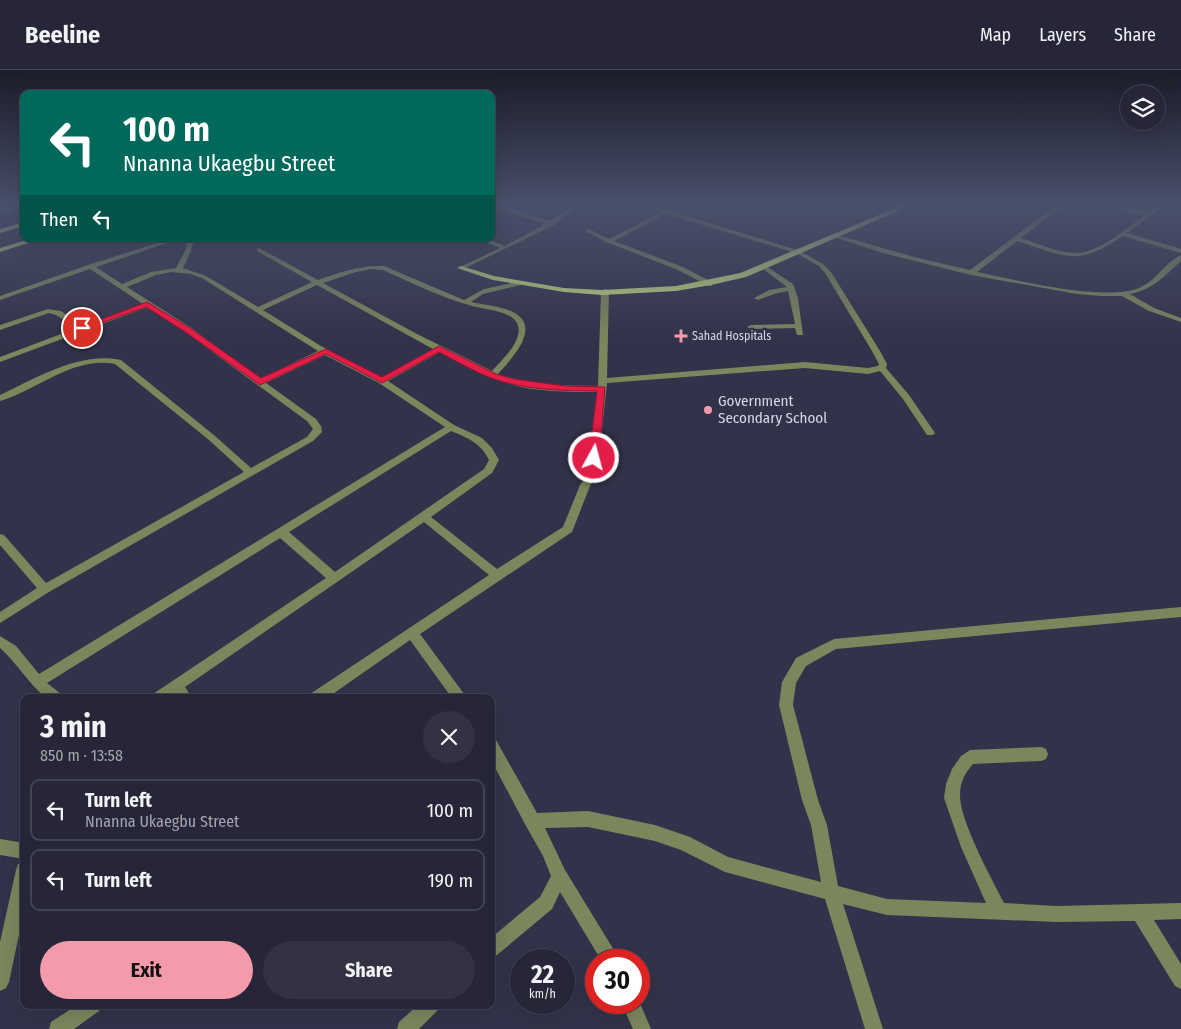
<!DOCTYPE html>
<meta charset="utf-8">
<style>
:root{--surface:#262638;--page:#323243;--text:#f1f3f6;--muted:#a4a5ae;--line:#424353;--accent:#f39aab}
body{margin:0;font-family:"Fira Sans Condensed",sans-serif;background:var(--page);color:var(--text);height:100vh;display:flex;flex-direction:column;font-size:19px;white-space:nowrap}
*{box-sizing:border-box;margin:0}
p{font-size:16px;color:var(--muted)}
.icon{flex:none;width:28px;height:28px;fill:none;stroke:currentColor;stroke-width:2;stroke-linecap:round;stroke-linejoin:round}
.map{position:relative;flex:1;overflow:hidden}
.details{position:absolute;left:20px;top:624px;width:475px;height:315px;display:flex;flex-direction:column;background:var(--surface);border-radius:10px;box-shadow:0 5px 20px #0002,0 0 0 1px var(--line)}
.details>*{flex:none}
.guide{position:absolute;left:20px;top:20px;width:475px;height:152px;border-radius:10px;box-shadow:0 5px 20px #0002,0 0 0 1px var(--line);background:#00695c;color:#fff;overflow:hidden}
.fabs{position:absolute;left:1120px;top:15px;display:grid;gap:10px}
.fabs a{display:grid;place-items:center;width:45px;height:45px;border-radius:50%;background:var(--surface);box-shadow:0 5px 20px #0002,0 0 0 1px var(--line);font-size:25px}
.speed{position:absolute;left:510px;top:879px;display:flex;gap:10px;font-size:25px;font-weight:700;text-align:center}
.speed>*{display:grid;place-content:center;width:65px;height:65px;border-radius:50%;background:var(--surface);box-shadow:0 5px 20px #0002,0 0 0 1px var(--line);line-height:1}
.speed small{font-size:12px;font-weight:400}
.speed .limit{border:8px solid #d22;background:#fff;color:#111}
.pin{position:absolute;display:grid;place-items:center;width:42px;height:42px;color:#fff;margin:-21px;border:2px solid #fff;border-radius:50%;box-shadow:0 1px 5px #0007}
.me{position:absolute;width:55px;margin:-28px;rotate:7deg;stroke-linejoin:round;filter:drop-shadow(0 0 4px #0008)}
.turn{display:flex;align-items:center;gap:18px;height:105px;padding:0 20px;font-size:22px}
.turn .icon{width:65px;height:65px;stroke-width:2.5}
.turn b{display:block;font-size:35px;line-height:42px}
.then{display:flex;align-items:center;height:48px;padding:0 20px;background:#0003;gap:10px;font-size:19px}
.round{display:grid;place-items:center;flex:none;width:52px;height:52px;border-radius:26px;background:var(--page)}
.summary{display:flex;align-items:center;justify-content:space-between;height:85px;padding:0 20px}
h1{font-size:30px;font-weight:700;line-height:38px}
.cta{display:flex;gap:10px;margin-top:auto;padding:10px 20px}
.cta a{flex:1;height:58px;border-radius:30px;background:var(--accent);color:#111;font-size:20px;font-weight:700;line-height:58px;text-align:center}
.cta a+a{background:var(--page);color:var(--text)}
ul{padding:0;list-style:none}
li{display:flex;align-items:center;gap:15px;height:62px;margin:0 10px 8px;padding:0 10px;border:2px solid var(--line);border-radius:10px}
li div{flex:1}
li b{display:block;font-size:19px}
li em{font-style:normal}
header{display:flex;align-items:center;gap:30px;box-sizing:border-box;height:70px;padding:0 25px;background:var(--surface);border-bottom:1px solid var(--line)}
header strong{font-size:24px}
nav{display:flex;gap:28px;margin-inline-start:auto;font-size:18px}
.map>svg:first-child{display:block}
</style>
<header>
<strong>Beeline</strong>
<nav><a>Map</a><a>Layers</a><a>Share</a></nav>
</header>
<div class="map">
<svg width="1181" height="959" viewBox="0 0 1181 959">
<rect width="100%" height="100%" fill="#32334a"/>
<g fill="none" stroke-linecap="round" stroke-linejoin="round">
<g fill="#7b865d" fill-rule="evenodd">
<polygon points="20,134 24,134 24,137 0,143 0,139"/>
<polygon points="574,134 581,134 554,155 463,199 458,198 500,178 479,169 487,169 505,176 545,154 505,141 491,141 491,137 505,137 550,151"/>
<path d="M638 134H648L800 181 823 194 831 202 880 281 887 294 886 298 909 325 935 363 933 365H927L903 329 880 301 868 304 805 298 607 313 597 405 590 416 572 462 420 564 467 628H452L410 570 327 628H308L310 624 489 505 424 452 185 617 192 628H177L175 624 170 628H151L153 624 326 508 280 468 47 613 61 624 63 628H46C28 613 17 593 0 578V566L16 576 39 604 445 357 379 313 325 285 266 313 316 349 321 356 322 362 313 371 49 522 0 553V542L37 518 0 475V464L4 465 46 513 244 402 209 370 115 294C73 286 38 320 0 331V325C36 308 80 281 121 290L215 366 251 398 307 367 313 359 307 351 184 261 148 237 0 292V287L77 258 56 245 49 243 0 260V255L48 239 61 241 84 255 143 234 90 199 0 230V226L88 195 170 169H179L96 197 122 214 151 202 176 198 185 181 188 169H194L191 181 183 198 206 206 258 237 312 212 257 181V179L259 178 318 210C340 202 361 195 384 196L464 230 484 219 521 211V215L483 224 471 232C485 235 501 236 513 242 543 257 511 289 498 304 530 315 564 316 598 316L601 221 605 219 609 221 607 308 805 292 868 298 878 296 879 294 872 281 825 203 819 196 796 183 666 144 614 171 683 197 712 212V216H709L678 200 609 173H605L604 171 584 160 589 159 609 169 661 142ZM371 199 383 200C417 215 449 232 486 239 496 241 511 243 517 253 525 269 502 290 492 301L417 264 323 213 356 202ZM172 202 191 204 202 208 318 281 260 309 190 257 127 217 156 205ZM317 215 433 279 382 308 321 276 263 240ZM440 282C463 293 485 306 510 314 536 322 570 322 597 322L587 405 580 415 563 457 497 499 431 447 492 403 499 390 492 378 482 368 454 355 388 311ZM451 361C468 368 481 373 489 390L484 399 335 502 289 462Z"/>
<polygon points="891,134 899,134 906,138 901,139"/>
<path d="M1058 134H1065L1021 168C1039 174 1058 183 1077 183 1098 183 1127 158 1144 146L1103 134H1114L1148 143 1160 134H1167L1127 163 1181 179V183L1123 166C1077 197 1067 187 1017 171L977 202C1016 210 1104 232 1139 218 1156 211 1165 192 1181 185V191C1165 206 1152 220 1130 224L1154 238 1181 248V252L1149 241 1122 226H1101L1077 224 971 205 883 183 831 166 834 164 914 187 970 200Z"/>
<polygon points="762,196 766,196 793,214 798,228 803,265 797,265 795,258 751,259 747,257 751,255 795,254 788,221 774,224 758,230 754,228 769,220 787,217 762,198"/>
<path d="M1181 537V547L836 579 806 596 796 613 793 635 818 730 827 755 838 816 887 829 986 833 961 777 944 728 946 714 952 699 961 686 970 680 1041 677 1046 679 1048 684 1046 689 1041 691 973 694C965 703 960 712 960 725 959 749 992 810 1004 833L1057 836 1181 833V849L1154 850 1181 894V919L1175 916 1135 851 1057 852 887 845 843 834 883 959H865L825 829 725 802 681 780 655 771 588 757 545 758 565 800 620 890H601L560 822 552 839 497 885 491 888V868L540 827 551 806 543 786 526 756 491 690V668L496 670 537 743 588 741 655 755 690 767 728 787 821 812 811 755 802 730 779 635 782 612 796 588 834 569Z"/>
<polygon points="0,769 24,773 24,789 0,785"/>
<polygon points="24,792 24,841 9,912 6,918 0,921 0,872 16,800 18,794"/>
<polygon points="639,931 651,959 633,959 621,932 639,932"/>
<polygon points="77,935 102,935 99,941 74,959 49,959 51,952"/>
<polygon points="418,935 440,935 437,941 419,959 397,959 399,952"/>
</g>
<g fill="#c1d67f" fill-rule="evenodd">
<polygon points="905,134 914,134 746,207 711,215 676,221 602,225 564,222 493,210 457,198 461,196 494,206 564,218 602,220 676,216 740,203"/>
<polygon points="24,152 24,156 0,163 0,159"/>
<polygon points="30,169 41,169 0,182 0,178"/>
</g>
</g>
<linearGradient id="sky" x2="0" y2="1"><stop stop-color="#1c1c29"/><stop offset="0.5" stop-color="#49506b"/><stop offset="1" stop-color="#49506b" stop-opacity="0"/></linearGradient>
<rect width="1181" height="269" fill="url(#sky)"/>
<path fill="#e11d48" stroke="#92132f" d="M147 232 190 258 261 308 326 279 382 307 439 276 496 304 514 309 566 316 605 317 599 388 594 391 589 388 597 321C562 321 524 320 491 308 473 301 456 291 439 282L382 313 326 284 260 315 184 261 146 237 85 259 79 258Z"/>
<g fill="#f39aab" stroke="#32334a" stroke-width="2">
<path d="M678.5 258.5h5v5h5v5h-5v5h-5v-5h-5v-5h5z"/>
<circle cx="708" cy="340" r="5"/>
</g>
<g text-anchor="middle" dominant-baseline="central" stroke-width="5" stroke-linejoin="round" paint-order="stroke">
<g font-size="12" fill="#d6d7e6" stroke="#32334a" text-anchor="start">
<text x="692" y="266">Sahad Hospitals</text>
</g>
<g font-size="15" fill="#d6d7e6" stroke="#32334a" text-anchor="start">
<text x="718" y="331">Government<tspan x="718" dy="17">Secondary School</tspan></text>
</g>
</g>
</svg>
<div class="fabs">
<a><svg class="icon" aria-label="layers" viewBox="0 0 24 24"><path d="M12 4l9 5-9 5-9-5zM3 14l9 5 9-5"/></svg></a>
</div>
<div class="speed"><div>22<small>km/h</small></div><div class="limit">30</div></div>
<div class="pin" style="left:82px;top:258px;background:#d93025"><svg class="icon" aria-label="arrive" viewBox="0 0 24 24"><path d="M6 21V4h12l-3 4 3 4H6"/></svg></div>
<svg class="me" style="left:594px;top:388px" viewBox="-20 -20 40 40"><circle r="17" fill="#e11d48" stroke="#fff" stroke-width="3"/><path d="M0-11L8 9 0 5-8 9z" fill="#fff"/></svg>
<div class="guide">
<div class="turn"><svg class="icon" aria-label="left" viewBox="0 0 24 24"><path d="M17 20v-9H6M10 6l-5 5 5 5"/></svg><div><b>100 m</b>Nnanna Ukaegbu Street</div></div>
<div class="then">Then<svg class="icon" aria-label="left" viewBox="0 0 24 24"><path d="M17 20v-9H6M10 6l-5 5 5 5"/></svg></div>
</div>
<section class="details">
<div class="summary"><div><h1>3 min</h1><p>850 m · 13:58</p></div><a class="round"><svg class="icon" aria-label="close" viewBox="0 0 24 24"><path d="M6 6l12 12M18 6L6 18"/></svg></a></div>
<ul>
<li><svg class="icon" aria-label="left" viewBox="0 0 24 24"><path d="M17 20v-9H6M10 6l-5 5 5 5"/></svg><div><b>Turn left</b><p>Nnanna Ukaegbu Street</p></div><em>100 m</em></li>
<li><svg class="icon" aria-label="left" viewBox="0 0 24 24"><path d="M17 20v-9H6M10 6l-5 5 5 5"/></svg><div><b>Turn left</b></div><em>190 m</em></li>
</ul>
<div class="cta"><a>Exit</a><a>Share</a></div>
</section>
</div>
